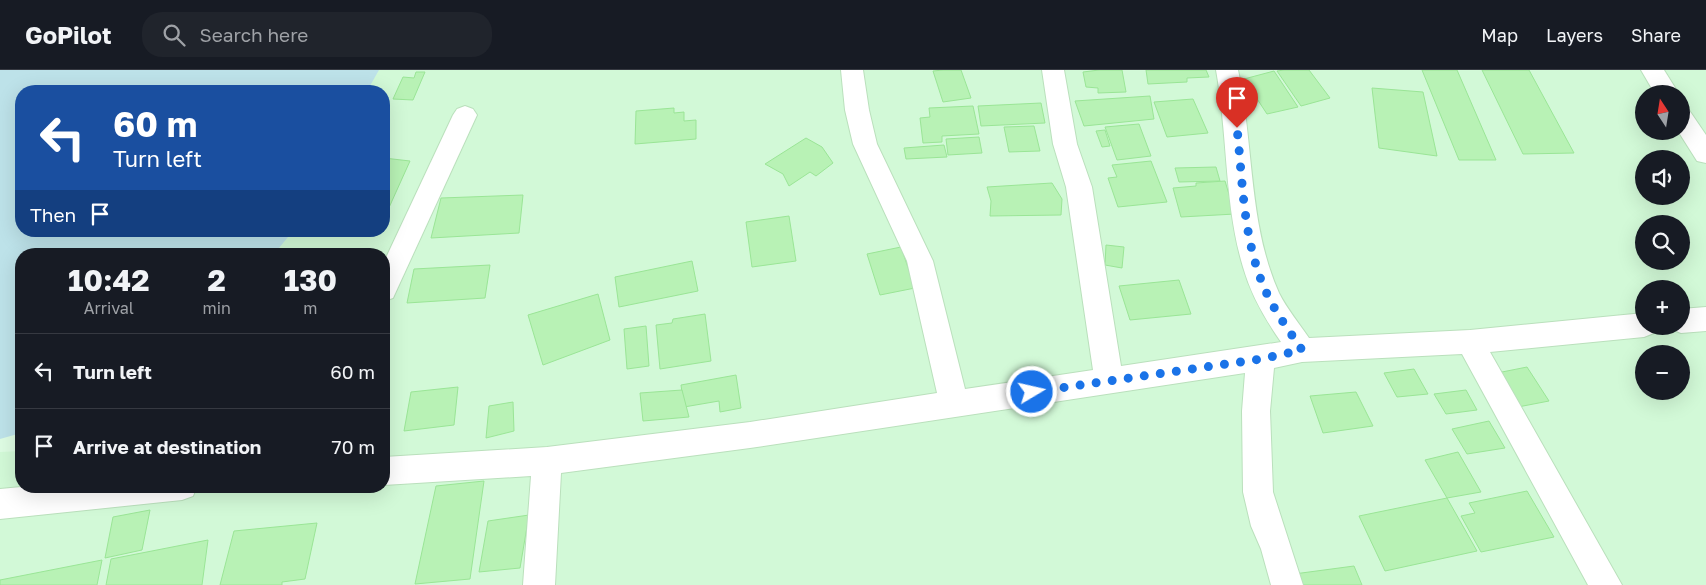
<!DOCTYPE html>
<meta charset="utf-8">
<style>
:root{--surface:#171b24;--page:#20242c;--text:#f1f3f6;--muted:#9ea1a6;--line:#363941}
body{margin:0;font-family:"Golos Text",sans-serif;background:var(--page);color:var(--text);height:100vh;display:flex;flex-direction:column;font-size:19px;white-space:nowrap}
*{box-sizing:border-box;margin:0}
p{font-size:16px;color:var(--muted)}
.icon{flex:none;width:28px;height:28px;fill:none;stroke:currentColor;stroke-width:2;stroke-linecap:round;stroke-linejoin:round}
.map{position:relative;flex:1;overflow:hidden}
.sheet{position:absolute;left:15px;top:178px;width:375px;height:245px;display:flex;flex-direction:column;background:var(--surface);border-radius:20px;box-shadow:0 5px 20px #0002}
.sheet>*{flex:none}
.banner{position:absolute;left:15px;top:15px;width:375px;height:152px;border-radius:20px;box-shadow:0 5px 20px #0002;background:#1a4fa0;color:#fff;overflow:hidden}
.needle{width:32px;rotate:348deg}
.tools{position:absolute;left:1635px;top:15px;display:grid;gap:10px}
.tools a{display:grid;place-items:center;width:55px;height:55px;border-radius:50%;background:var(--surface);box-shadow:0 5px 20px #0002;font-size:25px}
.pin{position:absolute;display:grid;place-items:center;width:42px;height:42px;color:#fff;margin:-51px -21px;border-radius:50% 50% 50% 0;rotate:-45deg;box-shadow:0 0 5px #0007}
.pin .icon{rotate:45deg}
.me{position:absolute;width:55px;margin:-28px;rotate:81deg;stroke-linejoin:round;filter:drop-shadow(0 0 4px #0008)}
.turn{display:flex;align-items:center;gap:18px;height:105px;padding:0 15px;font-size:22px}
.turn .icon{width:65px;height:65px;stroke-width:2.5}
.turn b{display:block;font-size:35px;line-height:42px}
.then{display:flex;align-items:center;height:48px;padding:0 15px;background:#0003;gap:10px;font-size:19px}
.eta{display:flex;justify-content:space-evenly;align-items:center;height:85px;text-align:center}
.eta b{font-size:30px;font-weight:700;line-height:35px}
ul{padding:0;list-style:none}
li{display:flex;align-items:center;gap:15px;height:75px;padding:0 15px;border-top:1px solid var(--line)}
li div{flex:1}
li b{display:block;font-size:19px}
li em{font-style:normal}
header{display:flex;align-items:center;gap:30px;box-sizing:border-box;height:70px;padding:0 25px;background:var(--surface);border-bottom:1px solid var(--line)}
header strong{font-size:24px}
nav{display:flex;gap:28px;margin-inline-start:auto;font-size:18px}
.search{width:350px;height:45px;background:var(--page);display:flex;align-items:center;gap:12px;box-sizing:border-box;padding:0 18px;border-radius:20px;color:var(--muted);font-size:19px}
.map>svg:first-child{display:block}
</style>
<header>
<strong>GoPilot</strong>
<div class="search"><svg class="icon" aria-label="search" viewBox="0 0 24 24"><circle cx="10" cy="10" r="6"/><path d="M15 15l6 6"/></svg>Search here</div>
<nav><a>Map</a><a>Layers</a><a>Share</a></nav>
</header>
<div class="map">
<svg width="1706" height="515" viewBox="0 0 1706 515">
<rect width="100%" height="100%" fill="#defce3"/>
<path fill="#d2f9d7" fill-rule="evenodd" d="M299 0H1706V515H0V382L21 381V416H384V184H219L229 161H384V21H290ZM1644 24H1681V61H1644ZM1644 89H1681V126H1644ZM1644 154H1681V191H1644ZM1644 219H1681V256H1644ZM1644 284H1681V321H1644Z"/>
<polygon fill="#bde2e9" points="0,0 379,0 367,21 21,21 21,161 293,161 274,184 21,184 21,363 0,369"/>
<g fill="#b8f2b5" stroke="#9ae596">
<polygon points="943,0 961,0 971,28 943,32 933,1"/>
<polygon points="1099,0 1122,0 1126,22 1098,23 1098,18 1086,17 1083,2"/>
<polygon points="1146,0 1206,0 1209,7 1187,8 1187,12 1148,14"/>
<polygon points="1284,0 1309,0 1330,28 1301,36 1277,1"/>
<polygon points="1422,0 1457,0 1496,90 1459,90"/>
<polygon points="1482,0 1529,0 1574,83 1523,84"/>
<polygon points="1274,1 1298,37 1267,44 1244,9"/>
<polygon points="416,2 425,2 413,30 393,29 403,7 414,8"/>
<polygon points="1372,18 1423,22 1437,86 1379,78"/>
<polygon points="1150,26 1154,49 1084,56 1075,31"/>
<polygon points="1193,29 1208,63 1167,67 1154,32"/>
<polygon points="1041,33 1045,53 981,56 978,36"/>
<polygon points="973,36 979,64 942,66 942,72 923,73 920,48 930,47 929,38"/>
<polygon points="674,38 674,43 684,42 684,51 696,50 696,69 635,74 636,41"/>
<polygon points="1139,54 1151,86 1117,90 1105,57"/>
<polygon points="1034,56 1040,81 1009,82 1004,57"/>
<polygon points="1105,60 1110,76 1102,77 1096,61"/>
<polygon points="979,67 982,83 948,85 946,69"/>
<polygon points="806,68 822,77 833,93 816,106 810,102 789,116 783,104 765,94"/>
<polygon points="944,75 947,87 906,89 904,78"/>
<polygon points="384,88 410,91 387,142 384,142"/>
<polygon points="1151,91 1167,132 1118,137 1108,108 1117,107 1112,95"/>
<polygon points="1216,97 1220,111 1179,112 1175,98"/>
<polygon points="1225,111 1235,144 1181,147 1173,118 1196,116 1196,113"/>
<polygon points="1052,113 1062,129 1061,145 990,146 991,131 987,117"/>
<polygon points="523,125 519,163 431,168 441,128"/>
<polygon points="789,146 796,191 752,197 746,152"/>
<polygon points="1106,175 1124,177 1122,198 1105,195"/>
<polygon points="901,177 915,218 880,225 867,184"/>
<polygon points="692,191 698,221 619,237 615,207"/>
<polygon points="490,195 485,228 407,233 414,199"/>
<polygon points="1179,210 1191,244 1130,250 1119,216"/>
<polygon points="598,224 610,270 543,295 528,245"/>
<polygon points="705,244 711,291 660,299 656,255 672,253 673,249"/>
<polygon points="646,256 649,296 627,299 624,259"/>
<polygon points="1527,297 1549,331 1518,337 1497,303"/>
<polygon points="1414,299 1428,324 1397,327 1384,303"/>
<polygon points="736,305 741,338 720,342 719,331 684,337 681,315"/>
<polygon points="458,317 454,355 404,361 411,322"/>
<polygon points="682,320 689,347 643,351 640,323"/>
<polygon points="1466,320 1477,340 1446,344 1434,324"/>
<polygon points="1356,322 1373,356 1323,363 1310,326"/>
<polygon points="513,332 514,361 486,368 489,336"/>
<polygon points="1489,351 1505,378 1467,384 1452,359"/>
<polygon points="1458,382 1481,422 1447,428 1425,390"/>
<polygon points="484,411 470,509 415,514 436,416"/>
<polygon points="1527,421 1554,467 1481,482 1461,446 1475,443 1469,433"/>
<polygon points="1447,428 1477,481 1385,501 1359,446"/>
<polygon points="150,440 142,480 105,488 113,447"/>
<polygon points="529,445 520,498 479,502 488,451"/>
<polygon points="317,453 305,509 282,512 282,515 220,515 234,461"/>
<polygon points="208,470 202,515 106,515 111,489"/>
<polygon points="102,490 97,515 0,515 0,510"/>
<polygon points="1354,496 1362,515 1298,515 1294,504"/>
</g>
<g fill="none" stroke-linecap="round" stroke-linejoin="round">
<g stroke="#bae0bc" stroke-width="2">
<g id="street">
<path d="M841 0H863L869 40 877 74 933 191 965 319 1093 300 1066 117 1053 74 1042 0H1064L1077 74 1092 117 1121 296 1281 272C1265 249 1251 225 1243 197 1224 134 1228 65 1216 0H1238C1254 73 1248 154 1279 223 1287 239 1299 253 1309 268L1470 260 1644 243V256H1657L1654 263 1644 267 1490 282 1622 515H1588L1462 284 1302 292 1274 298 1270 341 1273 422 1303 515H1271L1261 479 1251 456 1243 422 1242 341 1245 303 750 378 561 403 555 515H523L531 406 384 415V387L547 377 750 352 937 323 907 191 853 74 845 40Z"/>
<polygon points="1641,0 1664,0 1679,24 1655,24"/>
<polygon points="465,36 473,39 477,45 393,228 384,231 384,192 453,45 457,39"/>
<polygon points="1681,37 1689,40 1706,65 1706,93 1697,91 1678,61 1681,61"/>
<polygon points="1706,237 1706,261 1681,263 1671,259 1670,256 1681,256 1681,239"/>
<polygon points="32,416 197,416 193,426 182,430 0,449 0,419"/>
</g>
</g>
<use href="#street" fill="#fff" fill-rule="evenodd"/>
</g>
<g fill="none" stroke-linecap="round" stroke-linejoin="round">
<path stroke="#1a73e8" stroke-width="9" stroke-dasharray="0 16.2" d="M1032 322 1261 289 1302 280C1290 262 1276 243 1267 224 1243 173 1243 114 1237 58"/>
</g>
</svg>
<div class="tools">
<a><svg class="needle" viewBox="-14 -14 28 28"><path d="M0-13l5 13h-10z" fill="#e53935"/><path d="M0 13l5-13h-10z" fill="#9ea1a6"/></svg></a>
<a><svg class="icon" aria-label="sound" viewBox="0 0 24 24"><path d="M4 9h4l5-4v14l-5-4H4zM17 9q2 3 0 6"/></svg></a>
<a><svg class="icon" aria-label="search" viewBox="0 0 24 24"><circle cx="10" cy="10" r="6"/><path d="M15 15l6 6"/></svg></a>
<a>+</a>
<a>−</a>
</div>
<div class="pin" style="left:1237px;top:58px;background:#d93025"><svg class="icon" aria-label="arrive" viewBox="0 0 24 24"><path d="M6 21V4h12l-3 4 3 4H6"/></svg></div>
<svg class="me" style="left:1032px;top:322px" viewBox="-20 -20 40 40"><circle r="17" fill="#1a73e8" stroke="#fff" stroke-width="3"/><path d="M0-11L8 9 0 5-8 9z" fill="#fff"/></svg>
<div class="banner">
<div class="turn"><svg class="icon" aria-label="left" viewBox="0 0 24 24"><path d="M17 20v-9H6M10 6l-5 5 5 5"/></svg><div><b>60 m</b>Turn left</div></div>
<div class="then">Then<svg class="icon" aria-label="arrive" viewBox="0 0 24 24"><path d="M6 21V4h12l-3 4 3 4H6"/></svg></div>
</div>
<section class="sheet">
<div class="eta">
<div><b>10:42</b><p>Arrival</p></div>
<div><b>2</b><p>min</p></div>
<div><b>130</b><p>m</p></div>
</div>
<ul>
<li><svg class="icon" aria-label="left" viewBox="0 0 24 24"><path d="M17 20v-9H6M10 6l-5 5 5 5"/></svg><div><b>Turn left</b></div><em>60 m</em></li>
<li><svg class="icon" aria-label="arrive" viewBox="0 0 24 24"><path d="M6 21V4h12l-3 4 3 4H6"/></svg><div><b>Arrive at destination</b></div><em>70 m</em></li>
</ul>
</section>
</div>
